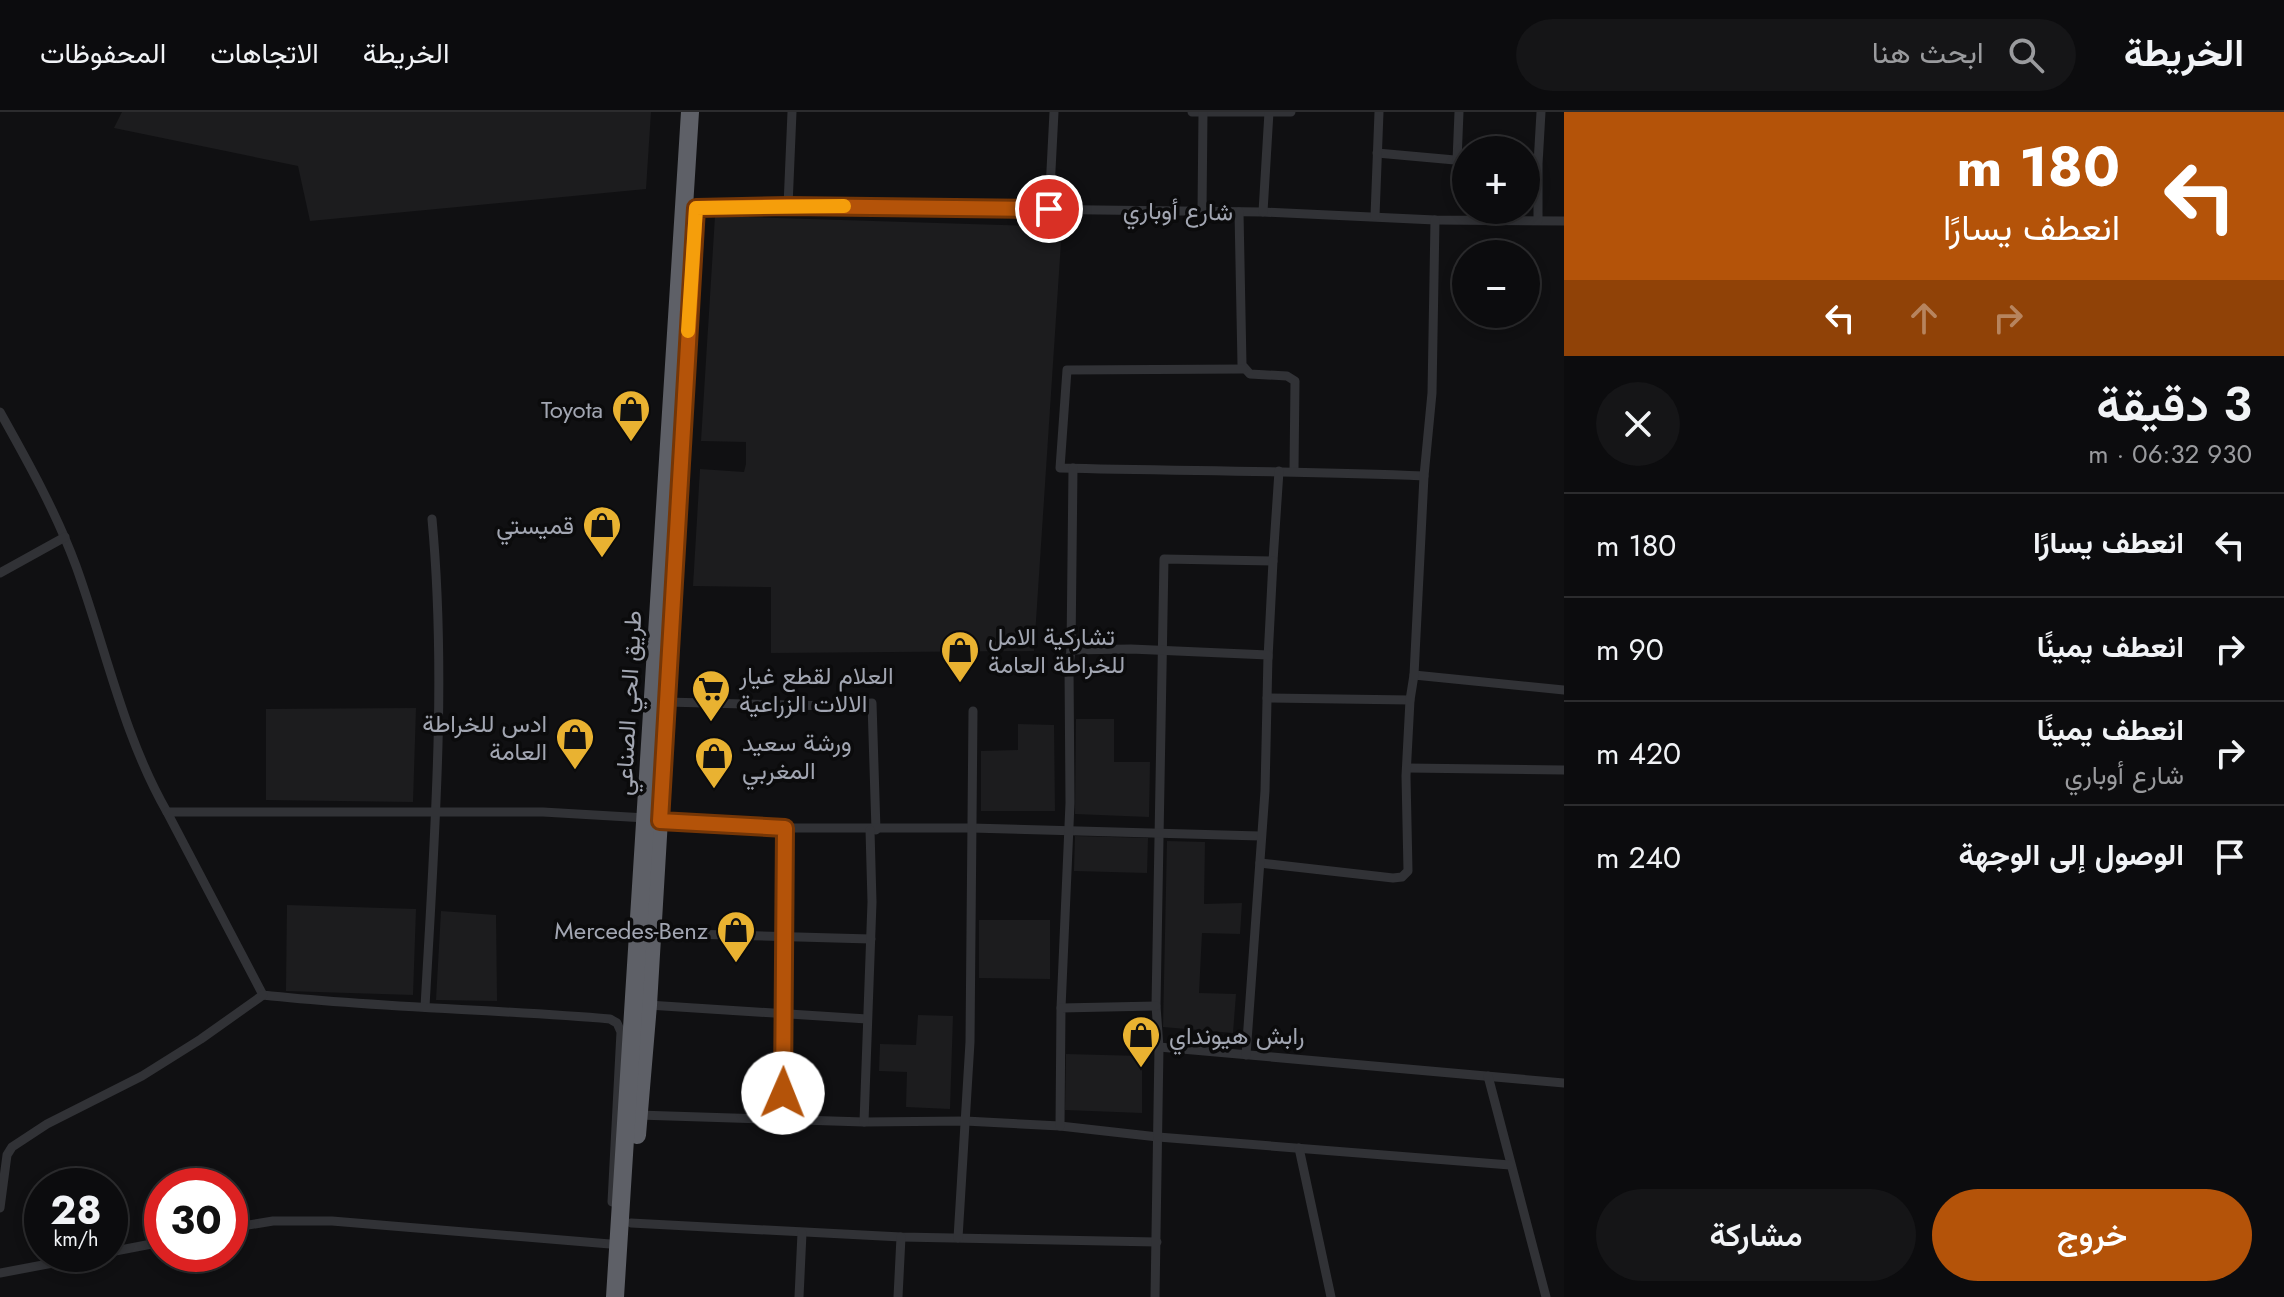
<!DOCTYPE html>
<html lang="ar">
<meta charset="utf-8">
<style>
:root{--surface:#0c0c0e;--page:#151517;--text:#f1f3f6;--muted:#9a9b9e;--line:#2c2c2e;--accent:#b45309}
body{margin:0;font-family:Jost,Vazirmatn,sans-serif;background:var(--page);color:var(--text);direction:rtl;height:100vh;display:flex;flex-direction:column;font-size:30px;white-space:nowrap}
*{box-sizing:border-box;margin:0}
p{font-size:26px;color:var(--muted)}
.icon{flex:none;width:44px;height:44px;fill:none;stroke:currentColor;stroke-width:2;stroke-linecap:round;stroke-linejoin:round}
.map{position:relative;flex:1;overflow:hidden;direction:ltr}
.drawer{display:flex;flex-direction:column;background:var(--surface);width:720px}
.drawer>*{flex:none}
.hud{background:#b45309;color:#fff;overflow:hidden}
.fabs{position:absolute;left:1452px;top:24px;display:grid;gap:16px}
.fabs a{display:grid;place-items:center;width:88px;height:88px;border-radius:50%;background:var(--surface);box-shadow:0 4px 12px #0003,0 0 0 2px var(--line);font-size:40px}
.speed{position:absolute;left:24px;top:1056px;display:flex;gap:16px;font-size:40px;font-weight:700;text-align:center}
.speed>*{display:grid;place-content:center;width:104px;height:104px;border-radius:50%;background:var(--surface);box-shadow:0 4px 12px #0003,0 0 0 2px var(--line);line-height:1}
.speed small{font-size:20px;font-weight:400}
.speed .limit{border:12px solid #d22;background:#fff;color:#111}
.pin{position:absolute;display:grid;place-items:center;width:68px;height:68px;color:#fff;margin:-34px;border:4px solid #fff;border-radius:50%;box-shadow:0 2px 8px #0007}
.me{position:absolute;width:88px;margin:-44px;rotate:1deg;stroke-linejoin:round;filter:drop-shadow(0 0 6px #0008)}
.turn{display:flex;align-items:center;gap:28px;height:168px;padding:0 32px;font-size:36px}
.turn .icon{width:104px;height:104px;stroke-width:2.5}
.turn b{display:block;font-size:56px;line-height:68px}
.lanes{display:flex;align-items:center;height:76px;padding:0 32px;background:#0003;justify-content:center;gap:40px;direction:ltr}
.lanes .off{opacity:.35}
.round{display:grid;place-items:center;flex:none;width:84px;height:84px;border-radius:42px;background:var(--page)}
.headline{display:flex;align-items:center;justify-content:space-between;height:136px;padding:0 32px}
h1{font-size:48px;font-weight:600;line-height:60px}
.action{display:flex;gap:16px;margin-top:auto;padding:16px 32px}
.action a{flex:1;height:92px;border-radius:48px;background:var(--accent);color:#fff;font-size:32px;font-weight:600;line-height:92px;text-align:center}
.action a+a{background:var(--page);color:var(--text)}
ul{padding:0;list-style:none}
li{display:flex;align-items:center;gap:24px;height:104px;padding:0 32px;border-top:2px solid var(--line)}
li div{flex:1}
li b{display:block;font-size:30px}
li em{font-style:normal}
header{display:flex;align-items:center;gap:48px;box-sizing:border-box;height:112px;padding:0 40px;background:var(--surface);border-bottom:2px solid var(--line)}
header strong{font-size:38px}
nav{display:flex;gap:44px;margin-inline-start:auto;font-size:28px}
.search{width:560px;height:72px;background:var(--page);display:flex;align-items:center;gap:20px;box-sizing:border-box;padding:0 28px;border-radius:44px;color:var(--muted);font-size:30px}
main{display:flex;flex:1;min-height:0}
.map>svg:first-child{display:block}
</style>
<header>
<strong>الخريطة</strong>
<div class="search"><svg class="icon" aria-label="search" viewBox="0 0 24 24"><circle cx="10" cy="10" r="6"/><path d="M15 15l6 6"/></svg>ابحث هنا</div>
<nav><a>الخريطة</a><a>الاتجاهات</a><a>المحفوظات</a></nav>
</header>
<main>
<section class="drawer">
<div class="hud">
<div class="turn"><svg class="icon" aria-label="left" viewBox="0 0 24 24"><path d="M17 20v-9H6M10 6l-5 5 5 5"/></svg><div><b>180 m</b>انعطف يسارًا</div></div>
<div class="lanes"><svg class="icon" aria-label="left" viewBox="0 0 24 24"><path d="M17 20v-9H6M10 6l-5 5 5 5"/></svg><svg class="icon off" aria-label="ahead" viewBox="0 0 24 24"><path d="M12 20V5M6 11l6-6 6 6"/></svg><svg class="icon off" aria-label="right" viewBox="0 0 24 24"><path d="M7 20v-9h11M14 6l5 5-5 5"/></svg></div>
</div>
<div class="headline"><div><h1>3 دقيقة</h1><p>930 m · 06:32</p></div><a class="round"><svg class="icon" aria-label="close" viewBox="0 0 24 24"><path d="M6 6l12 12M18 6L6 18"/></svg></a></div>
<ul>
<li><svg class="icon" aria-label="left" viewBox="0 0 24 24"><path d="M17 20v-9H6M10 6l-5 5 5 5"/></svg><div><b>انعطف يسارًا</b></div><em>180 m</em></li>
<li><svg class="icon" aria-label="right" viewBox="0 0 24 24"><path d="M7 20v-9h11M14 6l5 5-5 5"/></svg><div><b>انعطف يمينًا</b></div><em>90 m</em></li>
<li><svg class="icon" aria-label="right" viewBox="0 0 24 24"><path d="M7 20v-9h11M14 6l5 5-5 5"/></svg><div><b>انعطف يمينًا</b><p>شارع أوباري</p></div><em>420 m</em></li>
<li><svg class="icon" aria-label="arrive" viewBox="0 0 24 24"><path d="M6 21V4h12l-3 4 3 4H6"/></svg><div><b>الوصول إلى الوجهة</b></div><em>240 m</em></li>
</ul>
<div class="action"><a>خروج</a><a>مشاركة</a></div>
</section>
<div class="map">
<svg width="1564" height="1185" viewBox="0 0 1564 1185">
<rect width="100%" height="100%" fill="#101012"/>
<g fill="#1c1c1e">
<polygon points="122,0 651,0 646,77 310,109 298,54 114,16"/>
<polygon points="715,104 1062,115 1034,539 771,541 771,475 693,474 700,357 744,360 746,352 746,330 701,329"/>
<polygon points="416,596 413,690 266,688 266,597"/>
<polygon points="1076,607 1114,607 1114,650 1150,650 1149,705 1075,702"/>
<polygon points="1018,612 1054,613 1055,699 981,699 981,639 1018,638"/>
<polygon points="1075,724 1148,726 1147,761 1074,759"/>
<polygon points="1167,729 1205,730 1204,792 1242,791 1240,822 1202,821 1199,881 1236,882 1233,921 1163,915"/>
<polygon points="287,793 416,797 413,883 286,879"/>
<polygon points="441,799 496,803 497,889 436,888"/>
<polygon points="979,808 1050,808 1050,867 979,866"/>
<polygon points="918,903 953,904 950,997 906,995 907,960 879,959 880,932 916,933"/>
<polygon points="1066,942 1142,944 1142,1001 1065,998"/>
</g>
<g fill="none" stroke-linecap="round" stroke-linejoin="round">
<g stroke="#313236" stroke-width="9">
<polyline points="1192,0 1269,0"/>
<polyline points="1377,41 1466,49"/>
<polyline points="1457,49 1459,0"/>
<polyline points="788,94 792,0"/>
<polyline points="696,96 788,94 1263,100 1435,108 1564,109"/>
<polyline points="1049,97 1054,0"/>
<polyline points="1202,100 1203,0"/>
<polyline points="1239,100 1242,253 1250,262 1287,264 1295,269 1294,358"/>
<polyline points="1263,100 1269,0 1291,0"/>
<polyline points="1375,104 1379,0"/>
<polyline points="1538,108 1538,52 1541,0"/>
<path d="M1243 257 1067 258 1060 356C1181 359 1302 359 1424 364"/>
<path d="M0 300C28 350 56 400 76 454 106 537 123 623 167 700"/>
<polyline points="1279,359 1273,449 1164,447 1156,894 1159,935 1564,971"/>
<polyline points="0,461 65,425"/>
<polyline points="1071,538 1073,356"/>
<polyline points="1268,546 1273,449"/>
<polyline points="1414,563 1564,578"/>
<polyline points="1267,586 1410,588"/>
<polyline points="666,590 830,594 872,591 876,718"/>
<polyline points="1407,656 1564,658"/>
<polyline points="660,709 785,716 971,716 1260,724"/>
<polyline points="1260,751 1393,766 1402,765 1408,759 1406,664 1410,588 1414,563 1424,364 1432,281 1435,108"/>
<polyline points="652,821 871,827"/>
<polyline points="648,893 867,907"/>
<path d="M425 895C434 732 447 569 432 407"/>
<polyline points="1061,896 1070,691 1069,554 1071,538 1131,537 1268,543 1265,679 1246,943"/>
<polyline points="1488,964 1546,1185"/>
<polyline points="638,1003 864,1010 965,1009 1060,1014 1158,1025 1510,1053"/>
<polyline points="782,1008 785,716"/>
<polyline points="864,1010 872,790 870,718"/>
<polyline points="1060,1014 1061,896 1156,894"/>
<polyline points="1299,1036 1331,1185"/>
<path d="M612 1090 621 920 617 911 610 907C494 897 378 896 263 883L167 700H543L646 706"/>
<polyline points="0,1096 7,1043 12,1035 47,1012 142,964 201,927 263,883"/>
<polyline points="631,1111 901,1125 1157,1130"/>
<polyline points="230,1116 273,1109 332,1109 610,1132"/>
<polyline points="958,1126 970,930 973,599"/>
<polyline points="110,1140 162,1130"/>
<polyline points="0,1161 101,1142"/>
<polyline points="799,1185 802,1121"/>
<polyline points="898,1185 901,1125"/>
<polyline points="1155,1185 1159,935"/>
</g>
<g stroke="#5e6067" stroke-width="18">
<polyline points="637,1023 648,893 684,286"/>
<polyline points="615,1185 690,0"/>
</g>
</g>
<g fill="none" stroke-linecap="round" stroke-linejoin="round">
<g stroke="#753606" stroke-width="20">
<polyline id="route" points="783,981 785,716 660,709 696,96 788,94 1049,97"/>
</g>
<use href="#route" stroke="#b45309" stroke-width="14"/>
<polyline stroke="#f59e0b" stroke-width="14" points="688,219 696,96 844,94"/>
</g>
<defs>
<g id="shop-pin" transform="scale(2)"><path d="M0 17L-7.5 6A9.5 9.5 0 1 1 7.5 6Z" fill="#e9b231" stroke="#0b0b0c"/><path d="M-5-2.5h2.3a2.7 3.5 0 0 1 5.4 0H5L5.5 6h-11ZM-1.5-2.5h3a1.5 2.3 0 0 0-3 0Z" fill="#111"/></g>
<g id="supermarket-pin" transform="scale(2)"><path d="M0 17L-7.5 6A9.5 9.5 0 1 1 7.5 6Z" fill="#e9b231" stroke="#0b0b0c"/><path d="M-6-5.5h2.5l.6 2H6L4.5 2H-2.5L-4.4-4H-6ZM-1.5 3.2a1.3 1.3 0 1 0 .1 0ZM3 3.2a1.3 1.3 0 1 0 .1 0Z" fill="#111"/></g>
</defs>
<g fill-rule="evenodd">
<use href="#shop-pin" x="631" y="297"/>
<use href="#shop-pin" x="602" y="413"/>
<use href="#shop-pin" x="960" y="538"/>
<use href="#supermarket-pin" x="711" y="577"/>
<use href="#shop-pin" x="575" y="625"/>
<use href="#shop-pin" x="714" y="644"/>
<use href="#shop-pin" x="736" y="818"/>
<use href="#shop-pin" x="1141" y="923"/>
</g>
<g text-anchor="middle" dominant-baseline="central" stroke-width="7" stroke-linejoin="round" paint-order="stroke">
<g font-size="24" fill="#a2a6b2" stroke="#0b0b0c">
<text transform="translate(1178 99) rotate(1)">شارع أوباري</text>
<text transform="translate(628 591) rotate(-87)">طريق الحي الصناعي</text>
</g>
<g font-size="24" fill="#a2a6b2" stroke="#0b0b0c" text-anchor="end">
<text x="603" y="297">Toyota</text>
<text x="574" y="413">قميستي</text>
<text x="988" y="524" text-anchor="start">تشاركية الامل<tspan x="988" dy="28">للخراطة العامة</tspan></text>
<text x="739" y="563" text-anchor="start">العلام لقطع غيار<tspan x="739" dy="28">الالات الزراعية</tspan></text>
<text x="547" y="611">ادس للخراطة<tspan x="547" dy="28">العامة</tspan></text>
<text x="742" y="630" text-anchor="start">ورشة سعيد<tspan x="742" dy="28">المغربي</tspan></text>
<text x="708" y="818">Mercedes-Benz</text>
<text x="1169" y="923" text-anchor="start">رابش هيونداي</text>
</g>
</g>
</svg>
<div class="fabs">
<a>+</a>
<a>−</a>
</div>
<div class="speed"><div>28<small>km/h</small></div><div class="limit">30</div></div>
<div class="pin" style="left:1049px;top:97px;background:#d93025"><svg class="icon" aria-label="arrive" viewBox="0 0 24 24"><path d="M6 21V4h12l-3 4 3 4H6"/></svg></div>
<svg class="me" style="left:783px;top:981px" viewBox="-20 -20 40 40"><circle r="19" fill="#fff"/><path d="M0-13L10 11 0 6-10 11z" fill="#b45309"/></svg>
</div>
</main>
